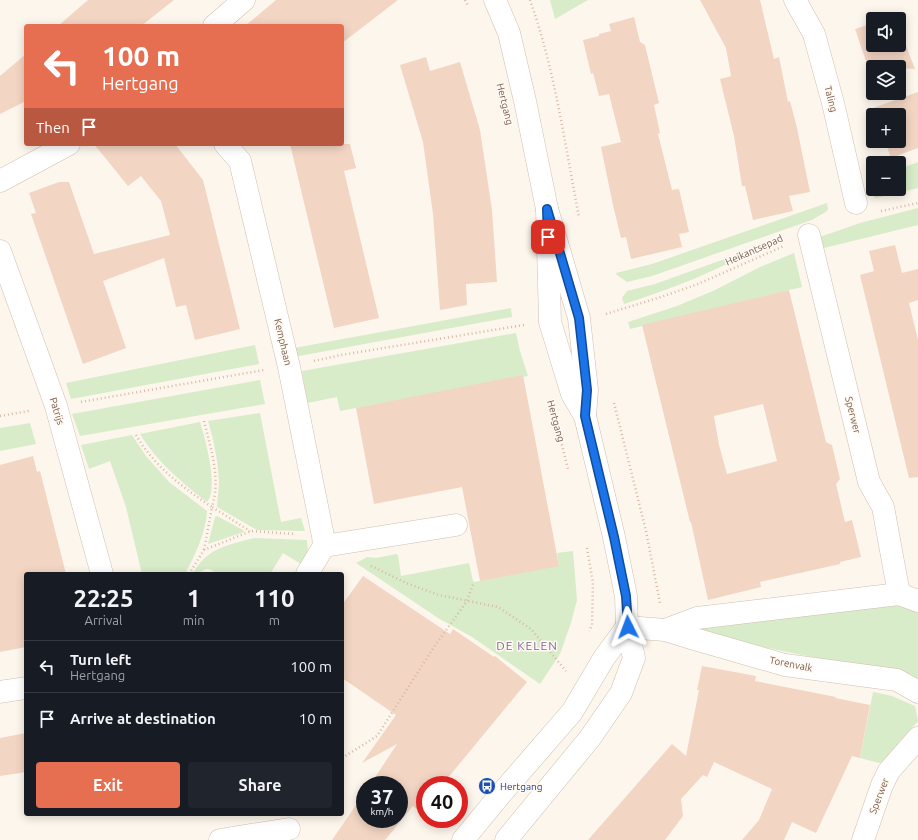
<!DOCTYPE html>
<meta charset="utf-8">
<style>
:root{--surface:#171b24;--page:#20242c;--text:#f1f3f6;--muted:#9ea1a6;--line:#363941;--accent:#e76f51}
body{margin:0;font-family:Ubuntu,sans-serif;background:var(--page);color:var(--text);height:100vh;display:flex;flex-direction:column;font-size:15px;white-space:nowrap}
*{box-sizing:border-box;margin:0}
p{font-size:13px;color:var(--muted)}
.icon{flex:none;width:22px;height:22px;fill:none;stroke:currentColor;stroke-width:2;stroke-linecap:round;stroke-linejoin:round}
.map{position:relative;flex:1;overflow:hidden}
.side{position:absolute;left:24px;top:572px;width:320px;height:244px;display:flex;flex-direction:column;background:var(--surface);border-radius:4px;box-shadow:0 2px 10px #0003}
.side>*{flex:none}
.guide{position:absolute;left:24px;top:24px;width:320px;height:122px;border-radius:4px;box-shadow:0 2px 10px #0003;background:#e76f51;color:#fff;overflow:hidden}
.controls{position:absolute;left:866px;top:12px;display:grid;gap:8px}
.controls a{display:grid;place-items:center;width:40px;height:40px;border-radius:4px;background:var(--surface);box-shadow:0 2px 10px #0003;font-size:20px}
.speed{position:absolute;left:356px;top:776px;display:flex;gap:8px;font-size:20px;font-weight:700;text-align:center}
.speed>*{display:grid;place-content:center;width:52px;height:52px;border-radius:50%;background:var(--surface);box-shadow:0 2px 10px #0003;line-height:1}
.speed small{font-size:10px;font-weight:400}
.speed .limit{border:6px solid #d22;background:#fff;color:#111}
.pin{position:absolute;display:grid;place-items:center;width:34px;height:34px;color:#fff;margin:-17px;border-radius:8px;box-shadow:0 2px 6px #0006}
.me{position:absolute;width:44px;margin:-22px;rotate:357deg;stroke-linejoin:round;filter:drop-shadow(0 0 3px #0008)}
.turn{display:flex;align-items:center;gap:14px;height:84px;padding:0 12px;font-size:18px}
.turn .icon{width:52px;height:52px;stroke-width:2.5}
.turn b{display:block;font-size:28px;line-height:34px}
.then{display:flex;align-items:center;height:38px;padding:0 12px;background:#0003;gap:8px;font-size:15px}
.eta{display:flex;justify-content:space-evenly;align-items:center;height:68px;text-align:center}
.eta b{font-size:24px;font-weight:600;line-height:28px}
.action{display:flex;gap:8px;margin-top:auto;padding:8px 12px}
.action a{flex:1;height:46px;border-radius:4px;background:var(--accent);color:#fff;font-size:16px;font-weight:600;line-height:46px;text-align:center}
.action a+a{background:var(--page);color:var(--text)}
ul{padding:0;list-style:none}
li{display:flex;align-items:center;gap:12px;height:52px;padding:0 12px;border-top:1px solid var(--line)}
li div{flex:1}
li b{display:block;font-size:15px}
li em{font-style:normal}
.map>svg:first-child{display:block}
</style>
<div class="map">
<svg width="918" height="840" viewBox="0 0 918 840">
<rect width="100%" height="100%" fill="#fdf6ec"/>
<g fill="#d8ecc9">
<polygon points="550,0 588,0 555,19"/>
<polygon points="918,162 918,188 876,198 874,197 869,180 873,179 873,189 899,189 899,169"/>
<polygon points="827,203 828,209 827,211 812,220 652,276 627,282 617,275 616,273 652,264"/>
<polygon points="918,208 918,225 824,248 817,238 860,223"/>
<polygon points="794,253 802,287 630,329 628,322 677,306 715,290 760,267"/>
<path d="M733 256 735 260C699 278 662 292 624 304L622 298 627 291 655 284Z"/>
<polygon points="511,308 512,317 299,356 297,356 294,348"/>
<polygon points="516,333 520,351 528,376 340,411 337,397 307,403 302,371"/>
<polygon points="255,345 259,364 71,399 66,383"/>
<polygon points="260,380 265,404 80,436 72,414"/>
<path d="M260 413 281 522 301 518 305 531 257 530 217 507C217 499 219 491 219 482 218 461 214 441 208 421Z"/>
<path d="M200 422C205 437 219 490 207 502 181 482 157 462 140 434Z"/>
<polygon points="30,423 36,444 0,451 0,428"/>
<path d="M132 435 146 456 169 482 207 511C206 533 195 555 185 574H142L126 507 110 461 89 469 81 445Z"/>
<polygon points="217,516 243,530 244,532 208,544 215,517"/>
<path d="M254 538 307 540 308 554 301 564 283 553 270 574H216C206 563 203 574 193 574 206 548 228 545 254 538Z"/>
<polygon points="573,551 577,600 571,623 560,654 540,684 472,637 438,618 356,563 367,557 376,558 396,554 398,555 401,576 469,563 473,581 475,582 518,572 559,565 557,553"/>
<polygon points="893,603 918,612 918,682 890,673 695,633 695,624"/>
<polygon points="873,692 892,696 915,706 918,721 883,762 879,763 860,758"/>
</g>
<g fill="#f3d5c3" fill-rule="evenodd">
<polygon points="88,0 174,0 141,26 58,26"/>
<polygon points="276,0 398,0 342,43 342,26 245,26"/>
<polygon points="700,0 760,0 774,59 779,57 788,102 790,101 797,128 810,192 789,196 793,211 753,220 745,186 742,186 734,136 720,79 731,76 726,48"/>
<polygon points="634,17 640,42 645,45 659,103 654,105 660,133 658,134 672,190 679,189 689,232 679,234 682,247 631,259 626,237 621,238 613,205 601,147 621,142 609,94 599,96 593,73 591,74 583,40 599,36 599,34 611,31 609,24"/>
<polygon points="873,23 873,45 899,45 899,27 915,69 899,68 899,67 868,67 855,29"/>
<polygon points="26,54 26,101 0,114 0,76"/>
<polygon points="426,57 430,71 460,62 480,130 492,210 497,282 466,284 467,305 440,310 433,214 423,142 400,65"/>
<polygon points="918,92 918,148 891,158 885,141 899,141 899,115 876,115 873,108"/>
<polygon points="94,144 175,144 203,180 240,329 195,340 186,305 176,307 164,258 103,281 126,348 83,364 31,214 36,213 29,193 59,182 69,182 94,254 170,235 161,201 141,176 128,186"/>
<polygon points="290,144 350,144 356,168 344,171 379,318 334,328"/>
<polygon points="895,245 902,273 918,269 918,300 909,303 918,340 918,477 909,478 860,275 874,271 869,251"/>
<path d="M789 290 826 442 832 445 840 479 836 484 845 522 852 520 861 557 840 562V564L760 582 761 587 708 600 691 522H690L642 325ZM763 404 777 461 727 474 719 445 714 416Z"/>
<polygon points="523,375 559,566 480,581 462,487 374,504 356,408"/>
<polygon points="33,456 37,472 40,471 66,574 26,574 26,647 0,652 0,465"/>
<polygon points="363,576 450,634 453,629 494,657 495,656 527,682 442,785 425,785 425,816 413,806 385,840 332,840 365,792 365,819 399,819 399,785 370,785 397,744 362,763 396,715 342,678 342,605"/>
<polygon points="702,666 756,676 755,681 836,697 835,698 870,705 860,758 852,756 816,833 792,822 784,840 742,840 759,820 772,789 714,762 707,777 703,775 681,799 683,816 665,840 588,840 672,744 686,756 699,690 697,690"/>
<polygon points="26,733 26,772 0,776 0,738"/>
</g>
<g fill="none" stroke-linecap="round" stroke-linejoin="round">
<g stroke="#d1beb0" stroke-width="23">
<g id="minor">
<polyline points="495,0 509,33 525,101 547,209 579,318 587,390 585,416"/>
<polyline points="795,0 814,34 833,103 856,203"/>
<polyline points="214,26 244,0"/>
<polyline points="225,144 240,161 289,367 323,536 324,546 307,574"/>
<polyline points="0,181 69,144"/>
<polyline points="809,235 869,482 883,507 899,594"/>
<polyline points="0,251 56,406 102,574"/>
<polyline points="324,546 456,525"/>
<polyline points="627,627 665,630 691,638 785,665 897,680 918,692"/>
<polyline points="665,630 697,618 899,594 918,601"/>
<polyline points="0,692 26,688"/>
<polyline points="220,840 289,829"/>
<polyline points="463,840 500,795 572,712 604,658 627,627"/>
<polyline points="506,840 590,738 621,693 634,658 627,627 626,596 614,537 585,416 572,394 550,322 547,209"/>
<polyline points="863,840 882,785 889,771 918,738"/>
</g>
</g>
<g stroke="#d9b8a5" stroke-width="2.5" stroke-dasharray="1 3" stroke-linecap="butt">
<polyline points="465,0 468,6"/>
<path d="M530 0C555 70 565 145 579 217"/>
<polyline points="881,211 918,203"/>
<polyline points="606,314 661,297 698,284 784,246"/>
<polyline points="314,361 341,355 524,325"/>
<polyline points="81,402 264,370"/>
<polyline points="614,403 646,531 660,603"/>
<polyline points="0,416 29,411"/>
<path d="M204 421C211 450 221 478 212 507L250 531"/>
<polyline points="557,425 568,469"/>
<path d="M136 435C154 466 182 487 212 507L204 550"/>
<polyline points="587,548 593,583 592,625 589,631"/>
<polyline points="371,566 406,583 439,595 498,607 531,629 566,671"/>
<polyline points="189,574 204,550 251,531 296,534"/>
<polyline points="342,758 377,736 434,647 467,601 474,582"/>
</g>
<use href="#minor" stroke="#fff" stroke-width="22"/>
</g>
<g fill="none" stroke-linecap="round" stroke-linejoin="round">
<g stroke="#114b97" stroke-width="10">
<polyline id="route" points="548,237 547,209 579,318 587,390 585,416 614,537 626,596 628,627"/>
</g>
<use href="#route" stroke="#1a73e8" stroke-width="7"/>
</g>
<defs>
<g id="bus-disc" transform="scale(0.9)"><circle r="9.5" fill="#1a4fb4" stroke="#fffaf3"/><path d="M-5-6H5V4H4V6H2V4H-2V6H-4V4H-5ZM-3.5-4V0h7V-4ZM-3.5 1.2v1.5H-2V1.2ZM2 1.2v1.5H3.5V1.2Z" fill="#fff"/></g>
</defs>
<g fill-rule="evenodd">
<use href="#bus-disc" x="487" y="786"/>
</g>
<g text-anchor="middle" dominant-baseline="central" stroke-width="3" stroke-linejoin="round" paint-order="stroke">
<g font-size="10" fill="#7a5c4d" stroke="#fffaf3">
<text transform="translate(831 99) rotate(76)">Taling</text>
<text transform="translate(505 104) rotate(76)">Hertgang</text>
<text transform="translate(754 250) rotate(-24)">Heikantsepad</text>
<text transform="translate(283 342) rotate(77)">Kemphaan</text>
<text transform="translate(57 411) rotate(73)">Patrijs</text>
<text transform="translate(853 415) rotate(76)">Sperwer</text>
<text transform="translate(556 421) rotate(75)">Hertgang</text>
<text transform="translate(791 664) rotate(11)">Torenvalk</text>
<text transform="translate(879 796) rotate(-69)">Sperwer</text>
</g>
<g font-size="10" fill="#164399" stroke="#fffaf3" text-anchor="start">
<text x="500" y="786">Hertgang</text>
</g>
<g font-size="12" letter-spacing="1" fill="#846695" stroke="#fffaf3">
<text x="527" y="645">DE KELEN</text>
</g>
</g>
</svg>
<div class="controls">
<a><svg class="icon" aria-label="sound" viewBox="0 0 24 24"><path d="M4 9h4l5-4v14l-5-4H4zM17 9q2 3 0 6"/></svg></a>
<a><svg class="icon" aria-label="layers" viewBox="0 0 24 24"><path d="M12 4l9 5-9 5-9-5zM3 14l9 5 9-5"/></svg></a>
<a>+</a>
<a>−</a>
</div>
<div class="speed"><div>37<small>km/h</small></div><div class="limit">40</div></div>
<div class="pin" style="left:548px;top:237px;background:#d93025"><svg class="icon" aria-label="arrive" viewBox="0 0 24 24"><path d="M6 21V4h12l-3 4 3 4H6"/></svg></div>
<svg class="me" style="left:628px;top:627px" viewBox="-20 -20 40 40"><path d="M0-17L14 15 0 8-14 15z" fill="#1a73e8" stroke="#fff" stroke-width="4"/></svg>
<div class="guide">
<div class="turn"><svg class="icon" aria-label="left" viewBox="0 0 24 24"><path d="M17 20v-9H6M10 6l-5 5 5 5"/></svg><div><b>100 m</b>Hertgang</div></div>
<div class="then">Then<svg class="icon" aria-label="arrive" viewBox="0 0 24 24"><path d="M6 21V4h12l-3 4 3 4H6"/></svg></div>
</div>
<section class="side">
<div class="eta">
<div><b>22:25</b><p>Arrival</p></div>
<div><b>1</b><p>min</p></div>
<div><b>110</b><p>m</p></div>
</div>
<ul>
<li><svg class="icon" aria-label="left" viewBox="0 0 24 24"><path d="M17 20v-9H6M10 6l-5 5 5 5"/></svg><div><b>Turn left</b><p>Hertgang</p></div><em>100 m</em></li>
<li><svg class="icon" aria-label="arrive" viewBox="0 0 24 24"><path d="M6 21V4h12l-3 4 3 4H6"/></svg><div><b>Arrive at destination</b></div><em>10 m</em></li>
</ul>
<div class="action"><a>Exit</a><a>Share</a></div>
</section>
</div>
